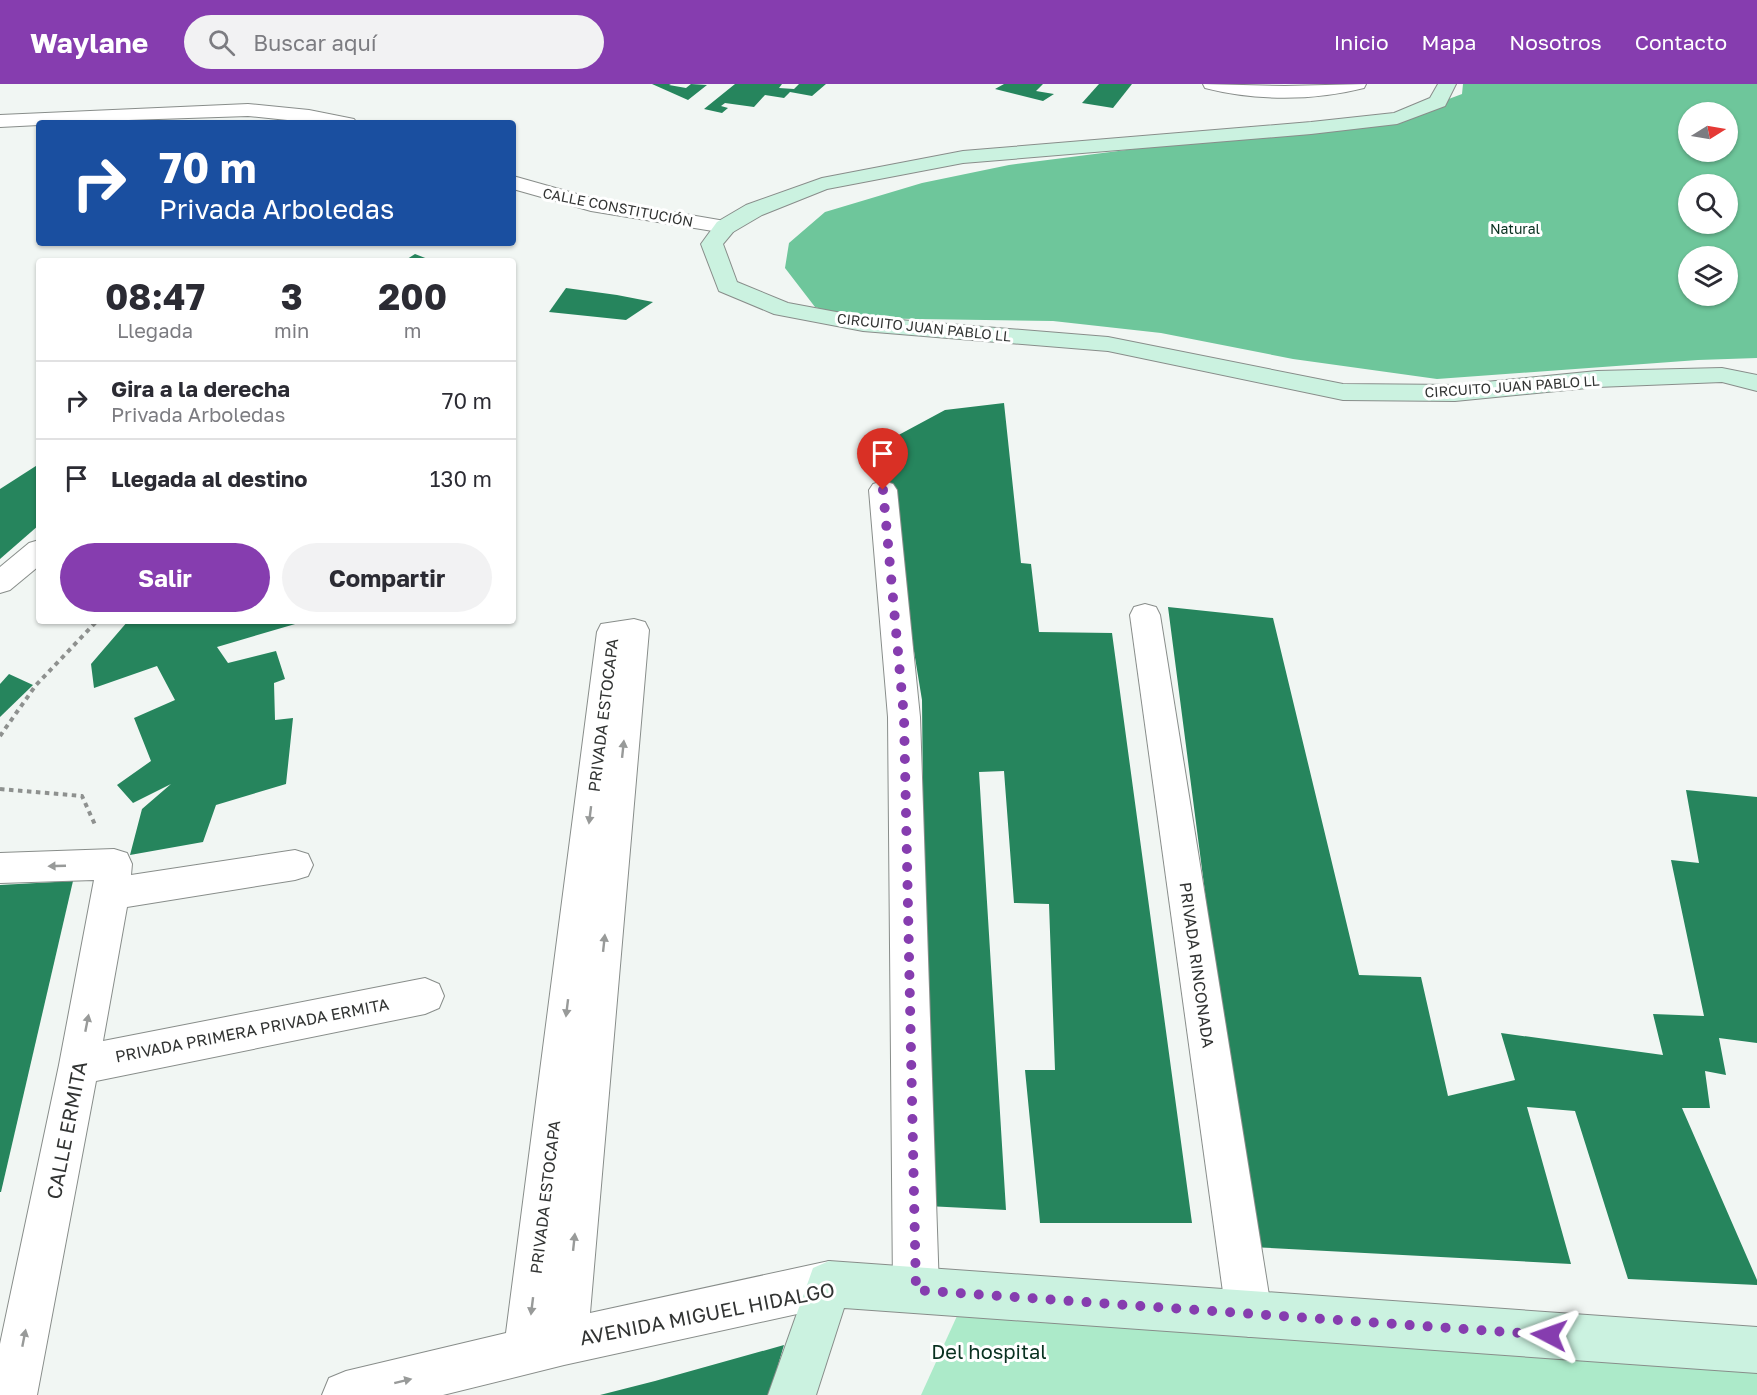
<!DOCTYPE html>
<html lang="es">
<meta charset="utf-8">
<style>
:root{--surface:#fff;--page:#f2f2f3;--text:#2b2b33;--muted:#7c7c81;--line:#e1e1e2;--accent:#863daf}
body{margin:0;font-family:"Golos Text",sans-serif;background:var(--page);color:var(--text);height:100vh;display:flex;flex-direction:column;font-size:22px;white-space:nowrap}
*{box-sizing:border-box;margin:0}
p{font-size:20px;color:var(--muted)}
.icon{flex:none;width:33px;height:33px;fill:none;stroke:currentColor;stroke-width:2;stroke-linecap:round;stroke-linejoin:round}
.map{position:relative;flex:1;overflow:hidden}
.details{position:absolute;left:36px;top:174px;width:480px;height:366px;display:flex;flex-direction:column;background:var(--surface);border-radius:6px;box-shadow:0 2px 4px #0004}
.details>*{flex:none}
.banner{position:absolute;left:36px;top:36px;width:480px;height:126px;border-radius:6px;box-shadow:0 2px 4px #0004;background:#1a4fa0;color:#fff;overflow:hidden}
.needle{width:39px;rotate:79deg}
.tools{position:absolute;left:1678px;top:18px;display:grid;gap:12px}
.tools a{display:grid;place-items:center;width:60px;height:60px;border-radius:50%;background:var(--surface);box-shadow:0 2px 4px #0004;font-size:30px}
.pin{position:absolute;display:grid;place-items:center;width:51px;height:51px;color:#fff;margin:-62px -26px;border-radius:50% 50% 50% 0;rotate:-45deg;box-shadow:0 0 6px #0007}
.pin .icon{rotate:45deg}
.me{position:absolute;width:66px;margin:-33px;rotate:274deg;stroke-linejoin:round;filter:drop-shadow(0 0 4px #0008)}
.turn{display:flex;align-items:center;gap:21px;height:126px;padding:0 24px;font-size:27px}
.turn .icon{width:78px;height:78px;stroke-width:2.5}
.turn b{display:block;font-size:42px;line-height:51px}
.eta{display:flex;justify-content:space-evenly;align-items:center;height:102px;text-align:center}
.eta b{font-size:36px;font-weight:700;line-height:42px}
.cta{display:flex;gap:12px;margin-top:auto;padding:12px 24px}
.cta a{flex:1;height:69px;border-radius:36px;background:var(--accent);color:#fff;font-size:24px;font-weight:700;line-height:69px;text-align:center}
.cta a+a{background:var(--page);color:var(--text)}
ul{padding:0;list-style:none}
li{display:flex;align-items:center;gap:18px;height:78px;padding:0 24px;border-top:2px solid var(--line)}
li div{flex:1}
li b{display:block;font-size:22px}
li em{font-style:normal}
header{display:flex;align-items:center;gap:36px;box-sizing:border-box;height:84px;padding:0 30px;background:var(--accent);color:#fff}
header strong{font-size:28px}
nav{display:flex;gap:33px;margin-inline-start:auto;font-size:21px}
.search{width:420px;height:54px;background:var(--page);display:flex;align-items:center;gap:15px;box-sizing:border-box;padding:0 21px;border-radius:33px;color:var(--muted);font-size:22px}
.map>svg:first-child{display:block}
</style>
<header>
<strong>Waylane</strong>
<div class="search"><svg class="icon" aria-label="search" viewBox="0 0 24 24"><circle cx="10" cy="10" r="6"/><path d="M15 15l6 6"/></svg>Buscar aquí</div>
<nav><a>Inicio</a><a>Mapa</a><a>Nosotros</a><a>Contacto</a></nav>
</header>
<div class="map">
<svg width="1757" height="1311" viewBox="0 0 1757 1311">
<rect width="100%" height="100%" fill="#f1f6f3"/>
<polygon fill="#aceac9" points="962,1221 1757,1286 1757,1311 921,1311"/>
<path fill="#6ec69b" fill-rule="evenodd" d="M1463 0H1757V274L1698 276 1437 295 1293 275 1161 249 1053 237 852 234 815 223 785 184 789 159 825 128 922 99 1009 81 1197 57 1374 43 1462 10ZM1689 28H1728V68H1689ZM1689 100H1728V140H1689ZM1689 172H1728V212H1689Z"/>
<g fill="#26855d">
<polygon points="652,0 671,0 669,1 686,4 691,0 707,1 688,16"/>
<polygon points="735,0 782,0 779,4 794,5 799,0 826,0 812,12 790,8 784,14 765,11 754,23 725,19 721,22 728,24 722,29 704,25"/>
<polygon points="1004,0 1043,0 1036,7 1054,10 1043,17 995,5"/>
<polygon points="1099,0 1132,0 1113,24 1082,19"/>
<polygon points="415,170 433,177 404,177"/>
<polygon points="566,204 617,211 653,218 626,236 549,228"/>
<polygon points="1004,319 1021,479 1031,480 1039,548 1112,549 1192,1139 1040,1139 1025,986 1055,986 1049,820 1014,819 1004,687 979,688 1006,1126 927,1122 922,616 880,361 945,326"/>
<polygon points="39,380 39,441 0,475 0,405"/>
<polygon points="1168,523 1273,534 1359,891 1421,893 1448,1012 1515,996 1501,949 1663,971 1653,930 1704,932 1671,776 1699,779 1686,706 1757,713 1757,959 1719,954 1726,991 1705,987 1710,1024 1682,1024 1757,1196 1757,1201 1628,1195 1575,1027 1527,1023 1571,1180 1251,1163"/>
<polygon points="128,537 302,538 217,563 228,579 276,567 285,595 274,599 275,636 293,634 286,700 216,721 203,758 130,771 142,725 171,700 133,719 117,701 151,677 134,634 175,616 157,582 94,604 91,580"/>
<polygon points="9,590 33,601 0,633 0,600"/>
<polygon points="73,797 1,1108 0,1108 0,801"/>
<polygon points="784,1261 769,1311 600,1311 655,1297"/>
</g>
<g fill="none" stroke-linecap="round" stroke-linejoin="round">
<g stroke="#888d8a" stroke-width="2">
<g id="street">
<path d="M1203 0 1285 2 1366 0 1364 4C1313 17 1256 17 1205 4Z"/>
<polygon points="248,20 309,26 354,35 357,39 316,39 248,32 39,39 39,41 0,43 0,31"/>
<polygon points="513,92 591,114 725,137 733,138 736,143 733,148 725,149 591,127 513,105"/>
<polygon points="883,397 893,400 897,406 920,633 939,1206 932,1222 916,1229 900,1222 893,1206 888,633 869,406 873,400"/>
<polygon points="39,456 39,482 10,506 0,509 0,483 29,459"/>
<polygon points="1145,520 1156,523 1160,531 1272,1230 1265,1246 1249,1253 1233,1246 1226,1230 1130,531 1134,523"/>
<polygon points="634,535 645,538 649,546 590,1229 829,1177 845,1184 852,1200 845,1216 829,1223 564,1281 443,1311 322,1311 329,1294 346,1287 506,1249 597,548 601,540"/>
<polygon points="114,765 127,769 132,780 131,791 295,766 308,770 313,781 308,792 295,796 127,823 103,957 425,894 439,900 444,912 439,924 425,930 96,997 37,1311 0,1311 0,1260 59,981 94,796 0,799 0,769"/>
</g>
</g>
<g stroke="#888d8a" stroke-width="2">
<g id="secondary">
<polygon points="1438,0 1456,0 1445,22 1397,40 1311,50 963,79 827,105 762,131 733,148 723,160 737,198 788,219 863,233 1108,253 1343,300 1455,301 1597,287 1722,284 1757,291 1757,307 1722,298 1597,303 1455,317 1343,316 1108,267 863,247 774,230 719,207 701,160 717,138 746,121 822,94 963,67 1311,38 1394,29 1430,14"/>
<polygon points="829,1177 1757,1243 1757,1289 844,1224 816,1311 768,1311 813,1184"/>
</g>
</g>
<g stroke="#8e918f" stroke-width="4" stroke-dasharray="4.5 4.5" stroke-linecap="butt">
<polyline points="0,652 36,601 97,537"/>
<polyline points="0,705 82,712 96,743"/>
</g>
<use href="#street" fill="#fff" fill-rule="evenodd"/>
<use href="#secondary" fill="#cbf2e0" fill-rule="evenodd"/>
</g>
<defs><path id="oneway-solid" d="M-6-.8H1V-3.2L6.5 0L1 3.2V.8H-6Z" transform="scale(1.5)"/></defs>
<g fill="#989a99">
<use href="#oneway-solid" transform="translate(623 665) rotate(-84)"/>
<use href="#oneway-solid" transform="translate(590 731) rotate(97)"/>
<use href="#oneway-solid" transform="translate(57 782) rotate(178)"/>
<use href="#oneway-solid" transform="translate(604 859) rotate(-84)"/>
<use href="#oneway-solid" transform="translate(567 924) rotate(97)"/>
<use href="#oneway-solid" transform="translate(87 939) rotate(-79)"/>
<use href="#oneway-solid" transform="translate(574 1158) rotate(-84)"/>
<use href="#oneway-solid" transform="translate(532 1222) rotate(97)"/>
<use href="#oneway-solid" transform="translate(24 1254) rotate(-79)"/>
<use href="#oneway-solid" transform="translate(403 1297) rotate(-14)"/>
</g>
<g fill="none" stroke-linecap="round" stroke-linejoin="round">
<polyline stroke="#863daf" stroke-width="10" stroke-dasharray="0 18" points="883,406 904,633 916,1206 1549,1251"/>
</g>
<g text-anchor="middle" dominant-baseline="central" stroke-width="6" stroke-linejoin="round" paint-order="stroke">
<g font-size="14" fill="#323433" stroke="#fff">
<text transform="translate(618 123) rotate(11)">CALLE CONSTITUCIÓN</text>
<text transform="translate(924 243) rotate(6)">CIRCUITO JUAN PABLO LL</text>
<text transform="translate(1512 302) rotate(-4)">CIRCUITO JUAN PABLO LL</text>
</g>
<g font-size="14" fill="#093120" stroke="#fff">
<text x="1515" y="144">Natural</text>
</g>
<g font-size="16" fill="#323433" stroke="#fff">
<text transform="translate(603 631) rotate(-83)">PRIVADA ESTOCAPA</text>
<text transform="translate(1197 881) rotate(82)">PRIVADA RINCONADA</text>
<text transform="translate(252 946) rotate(-11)">PRIVADA PRIMERA PRIVADA ERMITA</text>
<text transform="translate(545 1113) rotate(-83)">PRIVADA ESTOCAPA</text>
</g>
<g font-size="20" fill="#323433" stroke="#fff">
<text transform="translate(66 1046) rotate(-79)">CALLE ERMITA</text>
<text transform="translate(707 1229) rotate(-11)">AVENIDA MIGUEL HIDALGO</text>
</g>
<g font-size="20" fill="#093120" stroke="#fff">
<text x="989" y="1267">Del hospital</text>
</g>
</g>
</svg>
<div class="tools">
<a><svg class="needle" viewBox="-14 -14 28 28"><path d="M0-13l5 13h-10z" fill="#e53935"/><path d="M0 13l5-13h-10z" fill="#7c7c81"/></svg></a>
<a><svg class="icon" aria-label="search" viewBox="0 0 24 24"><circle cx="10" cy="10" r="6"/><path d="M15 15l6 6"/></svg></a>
<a><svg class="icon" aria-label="layers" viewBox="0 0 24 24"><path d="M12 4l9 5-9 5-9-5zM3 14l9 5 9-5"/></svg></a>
</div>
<div class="pin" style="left:883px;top:406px;background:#d93025"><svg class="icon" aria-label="arrive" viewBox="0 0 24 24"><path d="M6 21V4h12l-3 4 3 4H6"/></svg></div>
<svg class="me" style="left:1549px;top:1251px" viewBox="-20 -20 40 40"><path d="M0-17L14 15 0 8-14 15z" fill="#863daf" stroke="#fff" stroke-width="4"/></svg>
<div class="banner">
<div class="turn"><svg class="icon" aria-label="right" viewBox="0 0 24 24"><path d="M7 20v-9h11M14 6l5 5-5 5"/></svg><div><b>70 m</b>Privada Arboledas</div></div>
</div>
<section class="details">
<div class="eta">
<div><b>08:47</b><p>Llegada</p></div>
<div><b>3</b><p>min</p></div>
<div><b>200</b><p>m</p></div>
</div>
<ul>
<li><svg class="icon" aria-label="right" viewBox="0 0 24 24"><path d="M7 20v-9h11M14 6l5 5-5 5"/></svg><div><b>Gira a la derecha</b><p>Privada Arboledas</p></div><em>70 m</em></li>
<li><svg class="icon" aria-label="arrive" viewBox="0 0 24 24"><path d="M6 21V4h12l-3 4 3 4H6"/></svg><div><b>Llegada al destino</b></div><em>130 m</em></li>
</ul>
<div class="cta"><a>Salir</a><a>Compartir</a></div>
</section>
</div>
